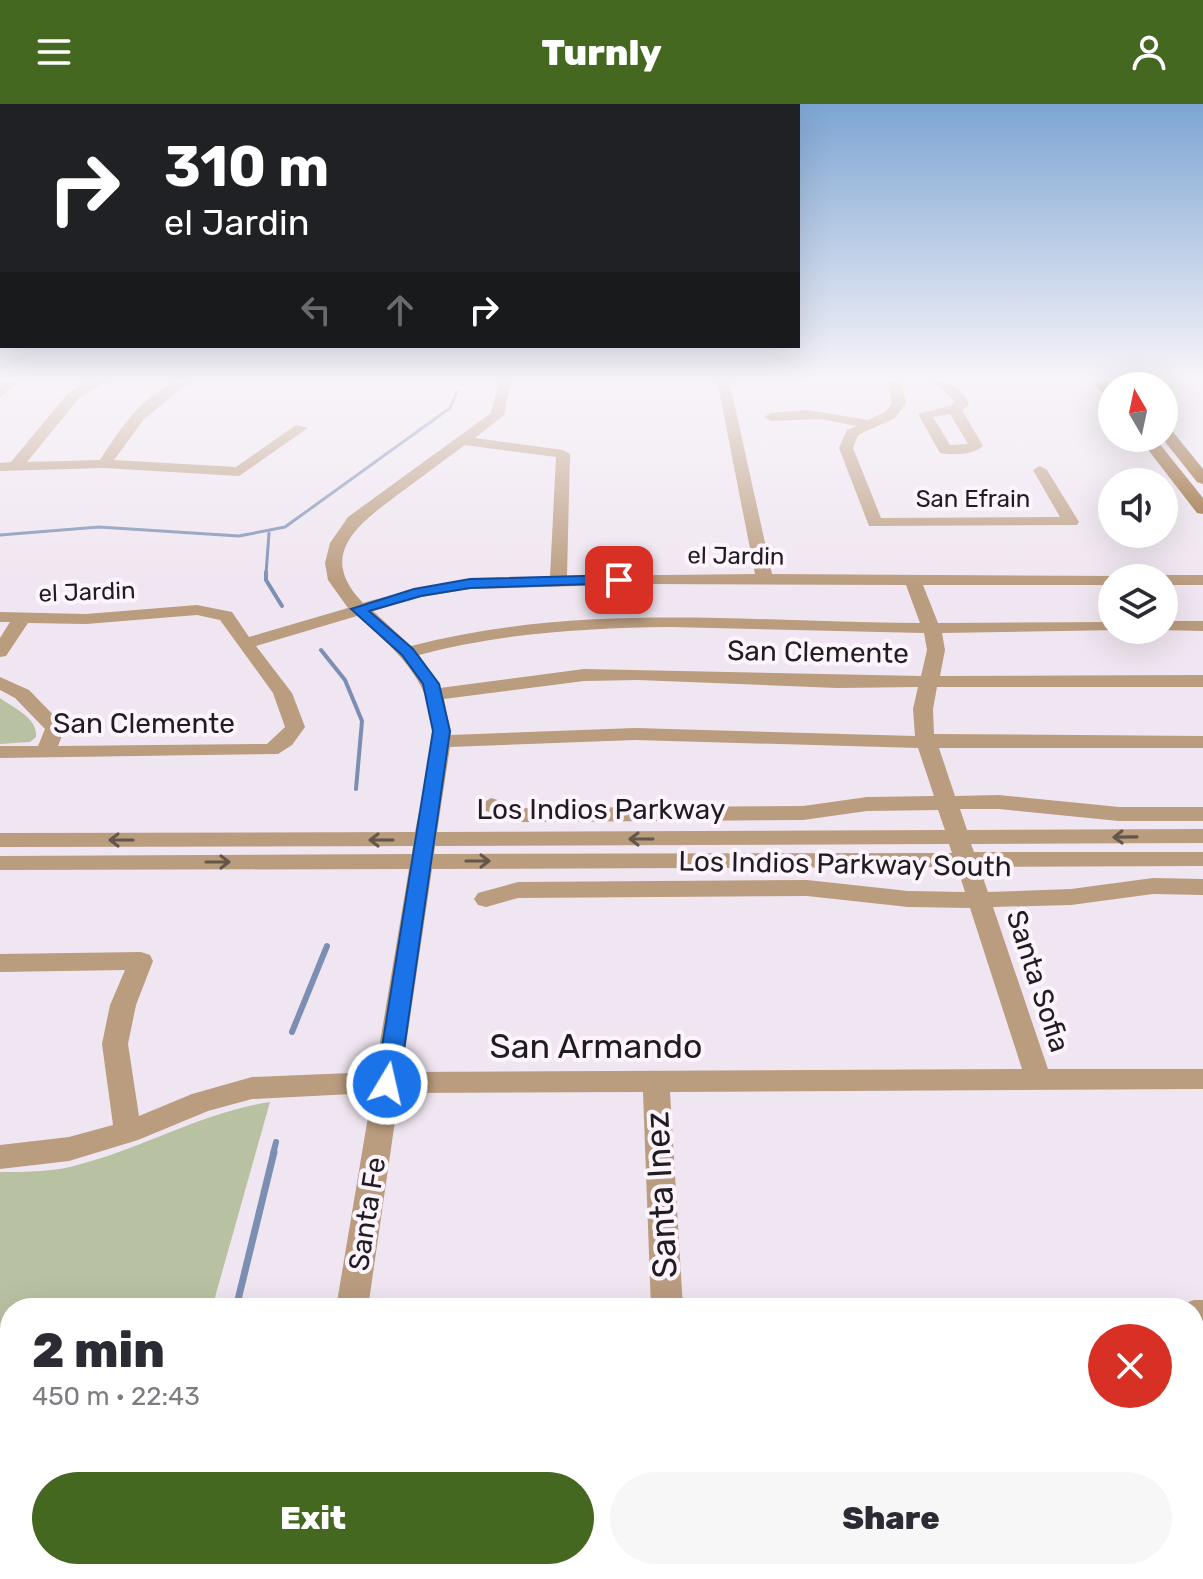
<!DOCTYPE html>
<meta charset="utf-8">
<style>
:root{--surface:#fff;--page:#f7f7f7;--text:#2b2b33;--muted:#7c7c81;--accent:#446820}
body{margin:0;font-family:Rubik,sans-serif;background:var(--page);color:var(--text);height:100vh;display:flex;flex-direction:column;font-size:30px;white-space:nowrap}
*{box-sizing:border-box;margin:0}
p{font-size:26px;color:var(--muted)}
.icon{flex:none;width:44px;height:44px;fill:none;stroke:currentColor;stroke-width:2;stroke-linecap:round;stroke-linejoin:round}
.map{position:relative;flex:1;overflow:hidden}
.details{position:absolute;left:0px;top:1194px;width:1204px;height:282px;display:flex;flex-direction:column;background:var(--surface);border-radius:32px 32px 0 0;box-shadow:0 8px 32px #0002}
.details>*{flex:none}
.top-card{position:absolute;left:0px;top:0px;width:800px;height:244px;box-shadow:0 8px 32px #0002;background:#202124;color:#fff;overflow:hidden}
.needle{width:52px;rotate:351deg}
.tools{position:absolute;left:1098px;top:268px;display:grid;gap:16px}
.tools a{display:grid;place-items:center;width:80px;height:80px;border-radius:50%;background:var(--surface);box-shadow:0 8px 32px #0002;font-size:40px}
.pin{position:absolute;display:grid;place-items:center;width:68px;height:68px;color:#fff;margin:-34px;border-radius:16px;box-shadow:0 4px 12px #0006}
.me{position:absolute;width:88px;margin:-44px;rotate:9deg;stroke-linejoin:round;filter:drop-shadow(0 0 6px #0008)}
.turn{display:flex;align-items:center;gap:28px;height:168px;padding:0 32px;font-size:36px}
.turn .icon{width:104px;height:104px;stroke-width:2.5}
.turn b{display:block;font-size:56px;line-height:68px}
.lanes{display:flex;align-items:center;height:76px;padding:0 32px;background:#0003;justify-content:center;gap:40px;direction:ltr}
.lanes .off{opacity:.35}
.round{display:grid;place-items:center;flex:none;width:84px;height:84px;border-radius:42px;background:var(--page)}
.headline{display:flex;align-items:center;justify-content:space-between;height:136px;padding:0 32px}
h1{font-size:48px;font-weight:800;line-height:60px}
.primary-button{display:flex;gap:16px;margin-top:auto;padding:16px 32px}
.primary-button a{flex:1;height:92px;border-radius:48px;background:var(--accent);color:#fff;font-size:32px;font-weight:800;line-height:92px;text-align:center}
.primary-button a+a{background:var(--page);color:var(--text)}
header{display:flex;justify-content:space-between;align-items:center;height:104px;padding:0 32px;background:var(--accent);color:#fff;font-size:36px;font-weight:800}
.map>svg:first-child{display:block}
</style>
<header><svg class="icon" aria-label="menu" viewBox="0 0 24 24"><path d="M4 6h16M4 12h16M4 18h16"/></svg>Turnly<svg class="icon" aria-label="person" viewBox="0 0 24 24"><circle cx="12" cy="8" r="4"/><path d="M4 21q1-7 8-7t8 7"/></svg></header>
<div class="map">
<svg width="1203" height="1475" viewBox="0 0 1203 1475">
<rect width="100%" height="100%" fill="#f0e6f1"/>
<g fill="#b8c2a2">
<path d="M0 594C14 604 38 614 36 633L30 638 0 640Z"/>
<path d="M270 998 212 1204H10V1317L0 1314V1068C27 1068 55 1068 81 1060 145 1043 204 1008 270 998Z"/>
</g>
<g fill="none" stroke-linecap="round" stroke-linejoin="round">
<g stroke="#7c8fb3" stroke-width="3">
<polyline points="0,431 99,423 239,432 285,423 450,304 457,288"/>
<polyline points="266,470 269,429"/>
</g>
<g stroke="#7c8fb3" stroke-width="4">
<polyline points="266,468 266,476 282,502"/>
<polyline points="321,546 345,576 362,617 356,685"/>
</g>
<g stroke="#7c8fb3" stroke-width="6">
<polyline points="292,928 327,842"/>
<polyline points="273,1050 276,1038"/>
</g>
<polyline stroke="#7c8fb3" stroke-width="7" points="236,1204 274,1048"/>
<g fill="#ba9c7f" fill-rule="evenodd">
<polygon points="10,276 24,276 0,293 0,283"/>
<path d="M94 276H109L79 294 27 358 100 356C120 325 152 275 192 276L144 315 114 356 236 363 296 321 308 324 239 372 104 364 0 367V359L11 358 69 288Z"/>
<path d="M499 276H511L504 311 475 334 563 346 570 350 567 472 755 470 717 276H729L772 470 1118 472 1112 474V481H923L938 519 1112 518V526H1119L942 529 945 546 940 572 1203 571V583H937L933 605 934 630 1203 632V644H939L955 692 999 691 1119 703H1203V717H1119L999 705H960L967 726 1203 725V739L971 740 974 748H1203V762L979 763 988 788 1071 785 1153 774 1203 775V791L1153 790 1071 801 993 803 1048 965H1203V985L670 988 683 1204H651L643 988 399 989 368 1204H336L372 989 252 995 208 1007 138 1036 69 1057 0 1065V1041L69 1033 113 1021 102 940 110 901 125 866 0 868V850L141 848 150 851 153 857 136 901 128 940 139 1012 192 990 252 973 375 968 409 765 0 766V752L412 750 413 742 0 743V729L415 728C421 696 431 661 432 629 434 578 392 542 357 512L256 542 292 589 305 623 292 641 278 650 0 654V642H38L45 625 15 594 0 586V573L29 586 62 620 65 624 58 642 267 640 285 623 273 589 220 516 197 511 86 520 28 519 6 552 0 553V534L10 518H0V508L86 510 197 501 232 508 249 533 348 504 328 476 325 459 330 439 348 413 491 309ZM465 341 556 353 550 473C479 475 432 479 363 499 315 450 360 419 400 389 422 373 443 357 465 341ZM649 480 906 481 920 519C749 518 579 498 411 542L373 507 421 493 470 485ZM671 523 924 529 927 546 921 572 584 565 440 584 419 551C502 529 585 524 671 523ZM638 576 837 584 918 583 913 605 915 632 635 624 451 631 444 595 584 577ZM635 636 918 644 934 692 867 693 803 702 524 704 491 694 480 701 483 706 523 718 803 716 867 707 938 706 945 726 437 728 450 643ZM949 740 952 749 434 750 435 742ZM957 763 965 788 908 787 807 776 518 778 478 789 474 795 478 801 486 803 518 794 807 792 908 803 970 804 1022 965 402 968 432 765Z"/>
<polygon points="888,276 900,276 906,299 895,314 858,331 853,344 881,414 1060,413 1033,366 1040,362 1047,366 1079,418 1077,421 869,422 839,344 847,326 857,322 820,315 771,317 764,313 771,309 808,306 868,316 885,308 892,299"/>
<path d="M930 276C945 276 965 285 969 301L962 306 983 342C974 351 953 351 940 349L918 310 950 302 955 297ZM950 310 968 340 950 341 933 313Z"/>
<polygon points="1164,471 1203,471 1203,481 1164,481 1164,474 1157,474"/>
<polygon points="1164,517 1203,517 1203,527 1159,526 1164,526"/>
<polygon points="1194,1196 1203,1196 1203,1224 1194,1224 1194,1204 1181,1204 1183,1200"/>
<polygon points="10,1340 10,1380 0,1384 0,1344"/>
<polygon points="153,1466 216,1466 219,1475 156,1475"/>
<polygon points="292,1466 328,1466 327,1475 291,1475"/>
<polygon points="661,1466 697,1466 698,1475 662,1475"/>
</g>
<g fill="#8e591d" fill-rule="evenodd">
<polygon points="1092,276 1106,276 1112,283 1112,296 1107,295"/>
<polygon points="1117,276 1131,276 1136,282 1122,282"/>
<polygon points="1164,321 1169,323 1203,365 1203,380 1197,378 1162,334"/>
<polygon points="1139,334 1155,334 1203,394 1203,410 1197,409"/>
</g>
</g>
<defs><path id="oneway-shaft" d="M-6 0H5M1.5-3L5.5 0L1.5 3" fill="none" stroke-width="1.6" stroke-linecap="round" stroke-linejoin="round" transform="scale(2)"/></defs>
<g stroke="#65564b">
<use href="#oneway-shaft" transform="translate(1125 733) rotate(179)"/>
<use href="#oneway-shaft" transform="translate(641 735) rotate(180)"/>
<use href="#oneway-shaft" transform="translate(121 736) rotate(180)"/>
<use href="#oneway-shaft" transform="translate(381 736) rotate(180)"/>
<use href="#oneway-shaft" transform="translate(478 757)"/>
<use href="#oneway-shaft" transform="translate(218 758)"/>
</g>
<linearGradient id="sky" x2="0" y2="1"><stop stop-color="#7da5d3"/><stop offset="0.57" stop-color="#f8f4f9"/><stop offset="1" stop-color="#f8f4f9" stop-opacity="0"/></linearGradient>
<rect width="1203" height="482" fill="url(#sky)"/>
<polygon fill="#1a73e8" stroke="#114b97" stroke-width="2" points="619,471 626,476 624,479 470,484 421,492 369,507 413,545 439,580 450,627 399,980 395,986 387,989 380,986 376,980 433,627 423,580 402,551 351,505 414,485 470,475"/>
<g text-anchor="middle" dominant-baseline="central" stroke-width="8" stroke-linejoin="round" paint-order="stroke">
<g font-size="24" fill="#201d20" stroke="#fdf4fe">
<text x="973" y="395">San Efrain</text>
<text transform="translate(736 452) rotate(1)">el Jardin</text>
<text transform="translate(87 488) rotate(-2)">el Jardin</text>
</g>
<g font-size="28" fill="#201d20" stroke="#fdf4fe">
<text transform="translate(818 548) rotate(1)">San Clemente</text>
<text x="144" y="619">San Clemente</text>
<text x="601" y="705">Los Indios Parkway</text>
<text transform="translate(845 760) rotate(1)">Los Indios Parkway South</text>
<text transform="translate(1038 877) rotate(72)">Santa Sofia</text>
<text transform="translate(367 1110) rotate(-81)">Santa Fe</text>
</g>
<g font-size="34" fill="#201d20" stroke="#fdf4fe">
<text x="596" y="942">San Armando</text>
<text transform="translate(661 1091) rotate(-93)">Santa Inez</text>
</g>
</g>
</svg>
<div class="tools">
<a><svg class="needle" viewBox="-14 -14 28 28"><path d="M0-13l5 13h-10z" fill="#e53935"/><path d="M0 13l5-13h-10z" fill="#7c7c81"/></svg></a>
<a><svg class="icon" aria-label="sound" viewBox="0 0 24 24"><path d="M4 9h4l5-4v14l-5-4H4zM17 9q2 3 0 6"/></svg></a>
<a><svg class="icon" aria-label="layers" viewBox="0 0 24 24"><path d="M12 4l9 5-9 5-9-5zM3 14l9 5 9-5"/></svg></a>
</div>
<div class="pin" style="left:619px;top:476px;background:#d93025"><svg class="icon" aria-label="arrive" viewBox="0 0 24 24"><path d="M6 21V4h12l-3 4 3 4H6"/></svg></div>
<svg class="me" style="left:387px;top:980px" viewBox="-20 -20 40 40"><circle r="17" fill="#1a73e8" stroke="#fff" stroke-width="3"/><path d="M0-11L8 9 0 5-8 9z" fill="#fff"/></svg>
<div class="top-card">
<div class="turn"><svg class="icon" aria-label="right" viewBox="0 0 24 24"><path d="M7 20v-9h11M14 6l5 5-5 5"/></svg><div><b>310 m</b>el Jardin</div></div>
<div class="lanes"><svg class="icon off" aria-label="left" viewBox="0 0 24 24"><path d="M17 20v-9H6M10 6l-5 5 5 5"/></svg><svg class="icon off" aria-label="ahead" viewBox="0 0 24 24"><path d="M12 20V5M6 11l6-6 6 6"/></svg><svg class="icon" aria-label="right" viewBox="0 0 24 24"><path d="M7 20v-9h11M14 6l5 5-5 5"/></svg></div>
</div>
<section class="details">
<div class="headline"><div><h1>2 min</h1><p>450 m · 22:43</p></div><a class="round" style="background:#d93025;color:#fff"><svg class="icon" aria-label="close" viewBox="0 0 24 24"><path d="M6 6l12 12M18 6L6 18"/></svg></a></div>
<div class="primary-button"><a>Exit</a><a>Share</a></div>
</section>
</div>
